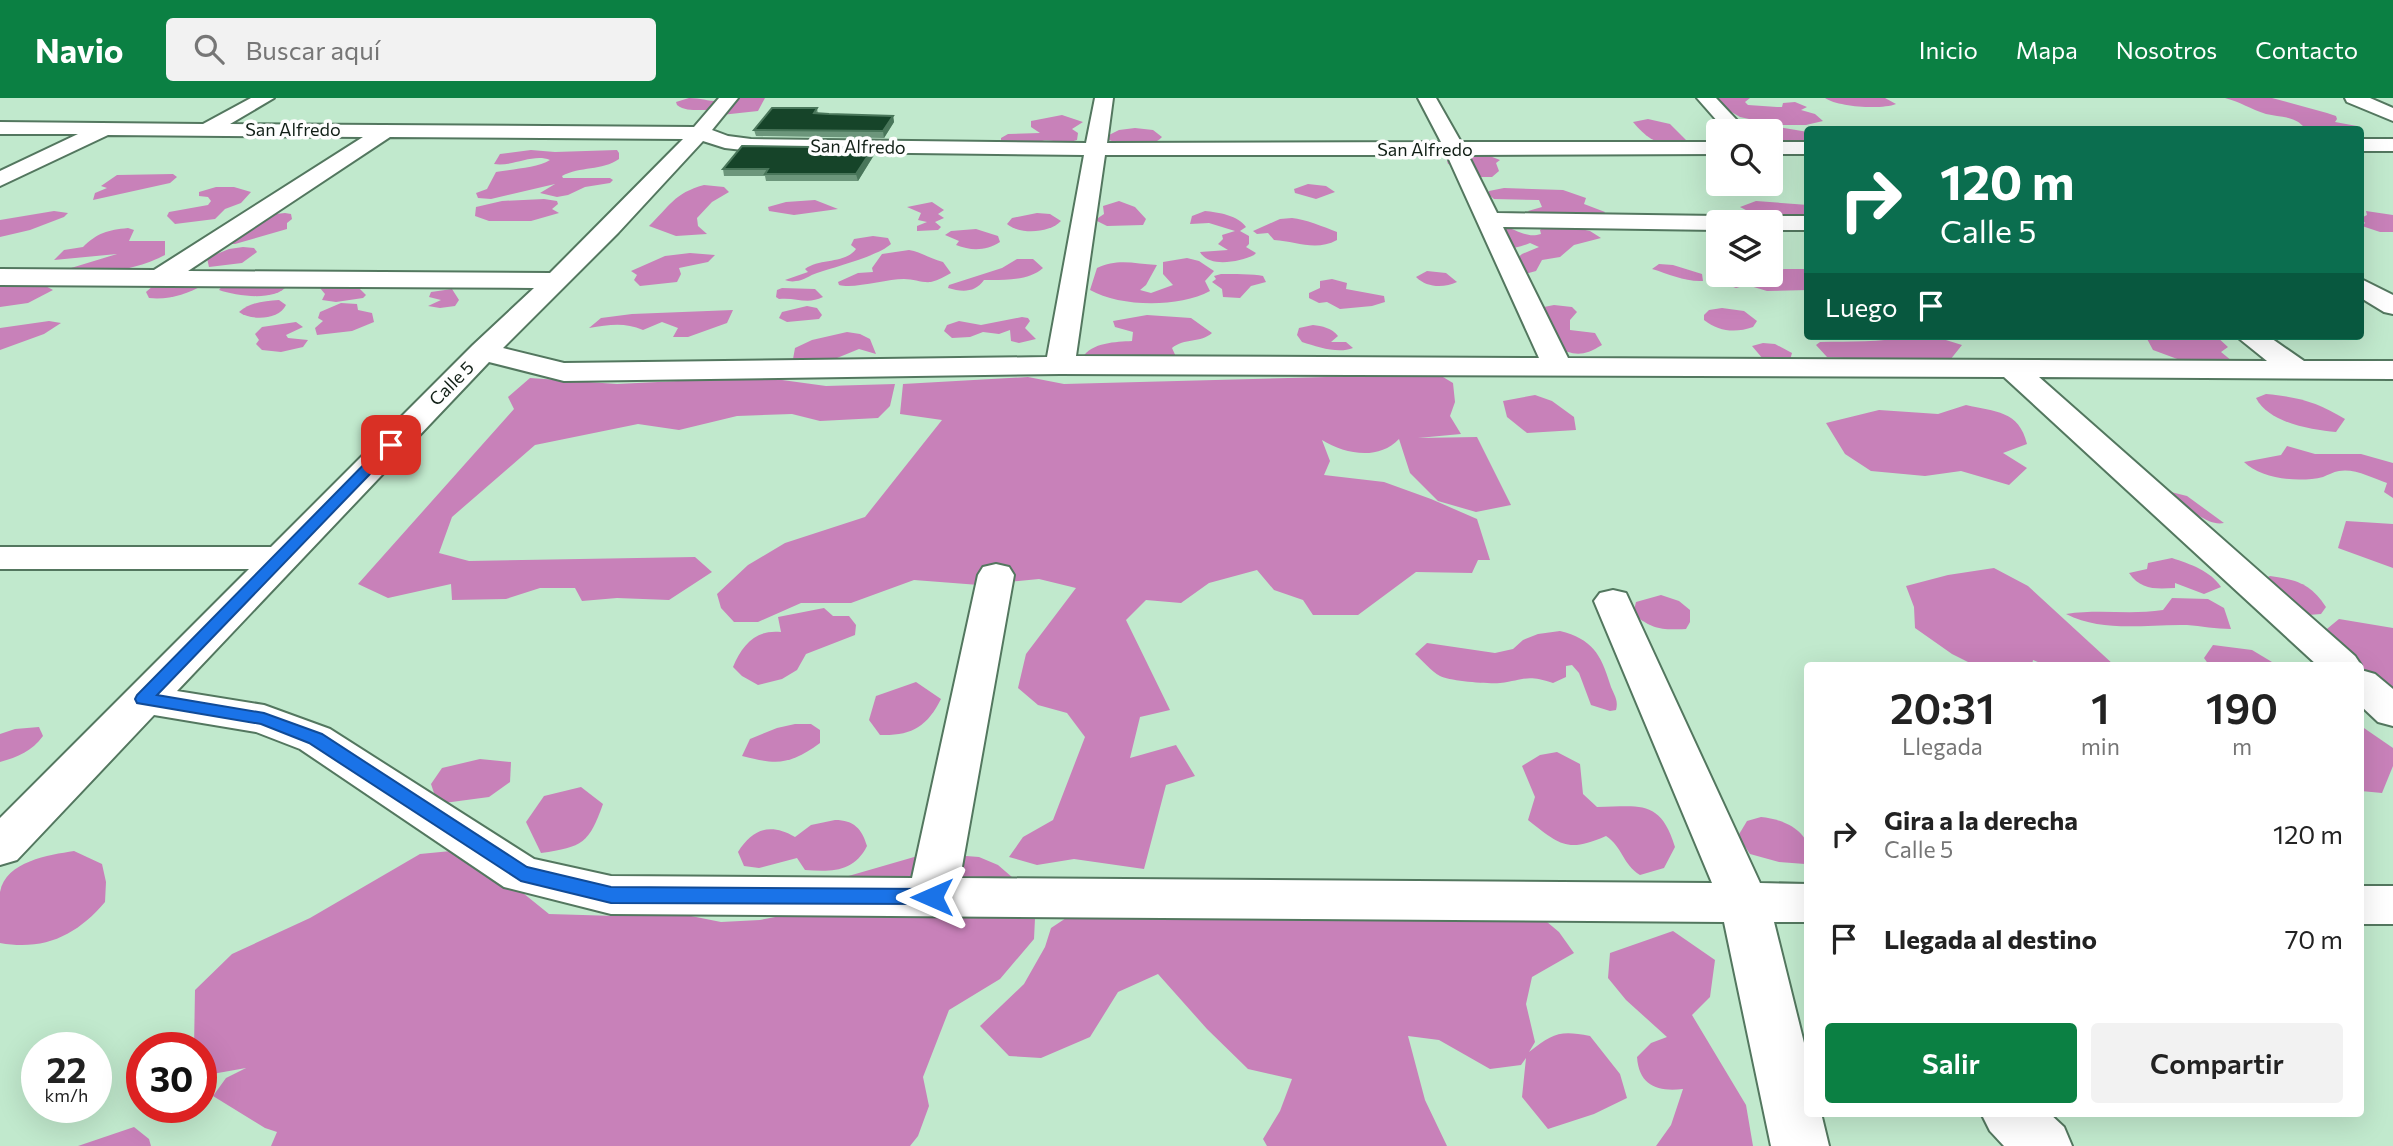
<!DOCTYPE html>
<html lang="es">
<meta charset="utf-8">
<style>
:root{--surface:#fff;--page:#f2f2f2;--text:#222;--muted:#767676;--accent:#0b8043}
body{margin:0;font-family:Commissioner,sans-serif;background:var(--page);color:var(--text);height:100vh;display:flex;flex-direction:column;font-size:26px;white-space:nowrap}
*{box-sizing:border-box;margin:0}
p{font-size:23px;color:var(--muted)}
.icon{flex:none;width:38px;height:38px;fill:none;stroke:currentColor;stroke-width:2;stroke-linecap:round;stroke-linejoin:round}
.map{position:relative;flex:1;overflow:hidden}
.drawer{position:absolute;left:1804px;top:564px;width:560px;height:455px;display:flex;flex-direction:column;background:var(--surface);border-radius:7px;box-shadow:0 7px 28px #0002}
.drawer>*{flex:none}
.banner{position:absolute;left:1804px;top:28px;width:560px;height:214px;border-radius:7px;box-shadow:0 7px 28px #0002;background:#0b6e4f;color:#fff;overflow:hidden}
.fabs{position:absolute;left:1706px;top:21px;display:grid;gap:14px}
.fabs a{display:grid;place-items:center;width:77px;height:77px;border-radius:7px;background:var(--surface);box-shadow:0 7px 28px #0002;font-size:35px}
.speed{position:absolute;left:21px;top:934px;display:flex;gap:14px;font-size:35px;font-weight:700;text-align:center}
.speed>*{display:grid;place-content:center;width:91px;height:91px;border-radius:50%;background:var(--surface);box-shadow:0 7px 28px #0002;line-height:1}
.speed small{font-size:18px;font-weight:400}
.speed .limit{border:10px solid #d22;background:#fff;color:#111}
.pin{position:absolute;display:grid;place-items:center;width:60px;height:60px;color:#fff;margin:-30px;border-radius:14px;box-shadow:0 4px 10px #0006}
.me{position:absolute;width:77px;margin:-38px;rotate:270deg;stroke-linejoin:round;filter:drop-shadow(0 0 5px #0008)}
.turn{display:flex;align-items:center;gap:24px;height:147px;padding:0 21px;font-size:32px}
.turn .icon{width:91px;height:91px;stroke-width:2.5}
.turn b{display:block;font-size:49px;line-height:60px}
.then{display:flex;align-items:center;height:66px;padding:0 21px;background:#0003;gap:14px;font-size:26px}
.eta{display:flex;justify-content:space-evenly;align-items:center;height:119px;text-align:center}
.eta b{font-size:42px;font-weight:600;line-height:49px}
.action{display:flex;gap:14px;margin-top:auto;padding:14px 21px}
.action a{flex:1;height:80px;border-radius:7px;background:var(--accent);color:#fff;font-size:28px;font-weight:600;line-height:80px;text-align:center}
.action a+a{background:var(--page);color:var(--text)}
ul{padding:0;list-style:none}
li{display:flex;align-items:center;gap:21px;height:105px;padding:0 21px}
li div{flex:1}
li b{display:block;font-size:26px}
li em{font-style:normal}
header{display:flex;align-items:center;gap:42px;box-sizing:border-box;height:98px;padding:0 35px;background:var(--accent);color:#fff}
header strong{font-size:33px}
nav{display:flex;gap:38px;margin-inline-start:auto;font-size:24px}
.search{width:490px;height:63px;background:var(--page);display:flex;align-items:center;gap:18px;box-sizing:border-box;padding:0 24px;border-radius:7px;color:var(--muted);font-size:26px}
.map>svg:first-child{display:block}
</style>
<header>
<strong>Navio</strong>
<div class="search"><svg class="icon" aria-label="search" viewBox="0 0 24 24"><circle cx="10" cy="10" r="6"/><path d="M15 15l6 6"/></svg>Buscar aquí</div>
<nav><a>Inicio</a><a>Mapa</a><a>Nosotros</a><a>Contacto</a></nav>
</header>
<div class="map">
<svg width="2393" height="1048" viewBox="0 0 2393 1048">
<rect width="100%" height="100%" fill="#c1e9cd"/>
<g fill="#c881b9">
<path d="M689 0C702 0 709 4 723 3L725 0H765L758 13 721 17C708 7 690 17 677 7L676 4Z"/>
<polygon points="1710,0 1750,0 1745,4 1748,7 1777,9 1782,9 1783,5 1795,4 1807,9 1801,12 1815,16 1823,23 1806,27 1776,27 1740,19 1728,12 1715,9"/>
<path d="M1825 0H1885L1896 6C1881 12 1838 9 1825 0Z"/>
<path d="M2225 0H2272L2327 15 2336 18 2337 21 2335 24 2357 28 2360 31H2287L2303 28C2294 18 2279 19 2266 16 2250 11 2241 4 2225 0Z"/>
<path d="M1062 17 1083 24 1072 31 1078 35 1077 42C1062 47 1053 41 1042 43 1028 45 1015 45 1001 44V40L1008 36 1040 35 1031 29V23Z"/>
<path d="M1648 21 1670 26 1688 44C1662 51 1648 42 1633 24Z"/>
<polygon points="1765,27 1808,34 1808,43 1771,44 1771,33 1746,33 1748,30"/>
<path d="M1135 30 1153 32 1162 39C1152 51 1123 48 1109 42V37L1119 32Z"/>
<path d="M531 52 555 54 617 52 619 55V61C602 73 580 68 562 78L563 80H610L613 82 610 85 585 89 568 97 557 99 540 95 555 86 491 101 478 100 476 95 487 91 496 74C512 71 537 70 550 62 533 55 513 69 494 66L500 56Z"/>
<polygon points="1461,55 1487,57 1500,62 1496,65 1499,73 1492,79 1471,79 1463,70 1448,66 1447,63"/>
<polygon points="173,76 177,79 170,85 93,102 95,95 107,90 101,88 117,77"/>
<polygon points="1308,86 1326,88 1335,94 1316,101 1295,95 1294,91"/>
<path d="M704 87 724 89 729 94 712 104 697 120 698 128 707 136 676 138 649 128C669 109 674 95 704 87Z"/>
<polygon points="216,89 234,89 251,94 241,105 225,111 215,121 175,126 167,118 169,114 208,107 211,103 208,99 199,98 199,94"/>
<polygon points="1504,90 1563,92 1586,100 1584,106 1605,114 1603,117 1532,118 1528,113 1542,109 1539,102 1494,101 1488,96 1489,93"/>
<polygon points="544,101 557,103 558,106 552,111 559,115 531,123 489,123 475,118 476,109 502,103"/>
<polygon points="815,102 838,111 794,117 769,113 768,109 786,104"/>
<polygon points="1119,103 1135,109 1146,121 1143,127 1107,128 1095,122 1104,116 1103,108"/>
<polygon points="1756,103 1808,107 1808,129 1769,124 1740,109"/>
<polygon points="932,104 944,112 938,116 944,120 935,124 941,129 938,132 917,133 917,128 927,124 918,122 921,115 907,109"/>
<polygon points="54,113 68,115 64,119 30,132 0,139 0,122"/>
<path d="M1205 113C1218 114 1239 118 1246 129L1240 133 1249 138V146L1246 149 1256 155 1254 157C1239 164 1209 170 1200 154L1228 152 1218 146 1223 141 1222 137 1235 133 1209 125 1190 126 1192 118Z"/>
<polygon points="2366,113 2393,117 2393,134 2380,134 2362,128 2365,125 2361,120 2367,117"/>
<polygon points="285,115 291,116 292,121 287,125 287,131 235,146 219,146 255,118"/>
<path d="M1037 115 1050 116 1061 123C1050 135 1020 137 1007 126L1012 120Z"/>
<path d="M1292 120C1305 121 1324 129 1337 134V142C1315 154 1296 143 1274 142L1268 135 1257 136 1253 133 1280 121Z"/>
<path d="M1561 127 1590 133 1601 140 1574 147 1560 159 1542 162 1536 173 1525 176 1515 162 1522 156 1539 149 1530 145C1515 151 1503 153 1487 147L1486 138C1510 117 1518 143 1541 136L1540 132 1545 128Z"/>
<path d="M128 130 134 132 129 143H165V157C143 169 93 182 71 170L117 156 54 162 64 152 83 149C97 135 108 132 128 130Z"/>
<path d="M976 131 998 138 1000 144C986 153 971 153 956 147L959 143 945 137 951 133Z"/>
<path d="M873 138 888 140 891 146C878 158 835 169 817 175 810 177 803 183 796 183 792 184 788 183 785 182L808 174 805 171C820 160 845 166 856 151L851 147 854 141Z"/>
<polygon points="243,149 254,150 257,154 242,165 209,169 207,160 229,151"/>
<path d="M909 152C922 154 930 161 943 164L951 175C945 178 939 182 931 184 922 185 914 181 904 181 886 181 855 191 839 187L838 184 858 175 873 174 872 170 882 156Z"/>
<polygon points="690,155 715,157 708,164 679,170 681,176 677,184 640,188 634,182 637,177 631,173 665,158"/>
<path d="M1187 160 1199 163 1214 173 1205 183 1210 193C1178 210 1120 209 1090 192L1097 170C1118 160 1135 166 1157 167L1146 187 1140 192 1151 195 1173 187 1163 176V164Z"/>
<path d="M1017 161H1033L1043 170C1029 183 1003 182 984 182 975 195 962 194 948 190L949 187 1002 170Z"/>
<path d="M1659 166 1673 167 1702 176 1703 183C1685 184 1669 176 1652 171Z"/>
<polygon points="1784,171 1808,171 1808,192 1767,193 1747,187 1736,190 1720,184 1729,177 1760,179"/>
<path d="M1427 173 1446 175 1457 184C1444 190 1427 190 1416 179Z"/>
<path d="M1221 176C1232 176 1254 176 1263 178L1266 184 1251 188 1240 200 1223 199 1222 191 1212 184 1216 181 1214 178Z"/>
<polygon points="341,181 379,182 359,190 366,197 363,200 336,204 322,202 325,196 320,190"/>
<polygon points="1332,181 1347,185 1346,191 1384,198 1385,204 1372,208 1340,211 1327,204 1319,205 1309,200 1309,195 1320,190 1320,183"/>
<polygon points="36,183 53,192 28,205 0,209 0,187"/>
<path d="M154 187H204C186 196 170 202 149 200L146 194Z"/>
<path d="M223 187H288C275 204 237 198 219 192Z"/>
<path d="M782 190 815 191 823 199C807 207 796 199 779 201L776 199 777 192Z"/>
<polygon points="452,191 459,202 455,208 440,210 428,208 441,202 429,199 431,194"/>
<path d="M279 202 286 207C279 222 251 223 239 214 251 204 264 203 279 202Z"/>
<polygon points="341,205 357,206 358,212 372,215 374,224 352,233 317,237 315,230 323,223 318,220 320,214"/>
<path d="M1554 207 1572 209 1577 214 1570 222V232L1595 235 1602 247C1582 259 1575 258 1553 248L1539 210Z"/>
<polygon points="807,208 817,210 822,217 819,221 787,224 779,220 782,214"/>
<path d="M1722 210 1744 213 1757 223 1753 229C1736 235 1719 234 1704 222V217L1709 212Z"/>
<path d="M733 212 727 225 688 239H673L678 230 662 224 643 232C624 224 609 227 589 230L601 220 632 216Z"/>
<path d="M1147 217 1191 220 1212 235C1201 245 1184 240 1172 250L1177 261 1082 260C1092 244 1116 244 1132 243L1133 234 1115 229 1113 223Z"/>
<polygon points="1022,219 1028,220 1030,223 1025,230 1036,241 1019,245 1011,243 1010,232 999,236 983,234 970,239 952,240 944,233 947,227 959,223 981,227"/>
<polygon points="49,223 61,225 44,236 0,252 0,230"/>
<polygon points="296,224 303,229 286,237 288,240 308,242 303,249 281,254 262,252 256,246 259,242 255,236 262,229"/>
<path d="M1313 227C1322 228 1332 230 1338 238L1331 244H1346L1353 250C1338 256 1318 249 1302 244L1297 237 1299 230Z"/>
<polygon points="847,234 860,236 870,241 876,256 859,251 837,260 804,267 793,261 795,250 812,242"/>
<path d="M1909 238H1933L1962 247 1950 262 1896 263 1827 259 1816 247 1820 244C1850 243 1880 245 1909 238Z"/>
<polygon points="2142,238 2216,238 2228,249 2221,254 2232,263 2180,262 2153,252 2146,239"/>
<polygon points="1763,245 1775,246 1792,255 1790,262 1763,261 1752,248"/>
<path d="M1438 276 1453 285 1455 304 1450 318 1461 336 1418 340 1477 339 1511 407 1476 414 1438 403 1410 375 1399 341C1378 363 1345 356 1322 342L1330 363 1324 377 1384 384 1431 401 1477 421 1490 462H1478L1472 475 1416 474 1358 517H1313L1303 502 1274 492 1257 472 1209 485 1181 505 1146 502 1126 522 1170 612 1140 619 1130 660 1176 647 1195 678 1166 687 1144 771 1074 761 1037 767 1009 759 1023 739 1053 722 1085 639 1067 615 1038 607 1018 590 1026 556 1076 490 1039 481 979 487 914 482 851 505H801L758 524H734L721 510 717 496 748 467 785 445 865 419 942 322 900 316 903 286 1028 279 1064 286Z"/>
<polygon points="760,279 826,288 895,286 890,308 878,320 820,323 792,316 737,318 679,332 638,326 535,347 452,419 439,455 469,463 695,459 712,474 669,502 617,500 582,503 575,490 540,490 506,501 452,502 451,486 388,500 358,486 514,311 508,299 530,280 617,286"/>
<path d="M2266 296C2299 299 2317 304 2345 321L2336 334C2311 332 2269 325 2256 300Z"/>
<polygon points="1535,297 1552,303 1574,319 1576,332 1527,335 1507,319 1503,303"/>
<path d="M1966 307C1995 314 2019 312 2027 346L2003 355 2027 370 2009 387 1961 373 1925 378 1871 373 1845 356 1826 325 1879 312 1938 316Z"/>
<path d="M2287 348 2315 356H2361L2393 365V400L2384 394 2387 385C2373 380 2354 370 2339 373 2333 374 2328 377 2323 379 2299 385 2261 381 2244 364L2281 357Z"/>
<path d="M2167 393 2187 398 2224 425C2207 428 2199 413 2183 413Z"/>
<polygon points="2346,423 2393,426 2393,470 2338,450"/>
<path d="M2172 460C2190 466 2211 473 2221 489L2204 496 2175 485V490C2155 491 2141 492 2129 475L2147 471 2148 465Z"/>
<polygon points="1994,470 2028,488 2114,567 2045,567 2033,562 2032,567 1974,567 1952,556 1915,530 1914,509 1906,488 1948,477"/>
<path d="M2270 478C2297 482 2310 485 2326 509L2321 516 2296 518 2254 485Z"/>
<path d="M1661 497 1679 503 1690 512V524L1686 531C1661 532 1654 532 1633 516L1636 504Z"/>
<path d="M2172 500 2208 501 2224 510 2231 531C2216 531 2201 528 2187 527 2145 526 2104 535 2066 516 2099 511 2131 517 2163 512Z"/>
<path d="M824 510 833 518H849L856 527 855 537 806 556 797 572 782 581 758 587 742 578 733 569C742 547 756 531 781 534L778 519Z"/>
<polygon points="2339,521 2393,530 2393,604 2361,578 2361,567 2322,535"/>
<path d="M1560 533C1592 541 1601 556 1610 586 1613 596 1619 601 1616 612L1610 613 1591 607 1579 575 1572 567 1566 568V579L1553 585C1526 576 1525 582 1500 585 1488 586 1449 583 1440 578 1431 573 1423 563 1415 556L1427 545 1495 555 1513 551 1523 542 1538 536Z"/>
<polygon points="2213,547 2252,552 2277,567 2209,567 2204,560"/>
<path d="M916 584 941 601C927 629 911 638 880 637L869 622 876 598Z"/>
<path d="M795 626H811L820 632V645C790 667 777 667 742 658L750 641 777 630Z"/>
<polygon points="2361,628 2393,650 2393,668 2382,695 2361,693"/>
<path d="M39 629 43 638C32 653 18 659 0 664V636L15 631Z"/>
<path d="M1557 654 1580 666 1583 696 1597 709C1639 709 1660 700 1675 749L1664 770 1640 777C1623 767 1622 748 1606 738 1567 755 1560 747 1528 722L1535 699 1522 668 1540 657Z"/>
<polygon points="480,661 511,664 510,684 489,699 444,705 435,698 431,686 442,670"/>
<path d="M581 689 603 706C589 745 583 749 541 755L526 724 544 698Z"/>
<path d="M1761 719C1786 721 1818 737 1805 766L1779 764 1750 756 1738 738 1747 723Z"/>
<path d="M835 722C854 722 862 731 867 748 854 774 832 774 805 772L797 760 759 770 744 768 738 754C753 730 771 725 795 739L811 727Z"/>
<path d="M74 753 102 766 106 784 105 804C77 837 45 853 0 845 0 829 0 809 0 794 6 763 49 757 74 753Z"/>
<polygon points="451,753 523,795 549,816 616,818 661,812 721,824 760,822 802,814 845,779 928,755 979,759 998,767 1036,800 1034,841 1000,881 949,912 923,979 929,1008 918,1038 910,1048 271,1048 277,1034 265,1030 213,998 226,980 246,970 201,978 201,950 194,950 195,892 232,856 310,820 420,756"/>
<path d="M1119 785 1211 801 1273 822H1311L1353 802 1522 803 1559 834 1574 855 1532 879 1526 906 1535 944 1529 954C1553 935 1560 932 1590 938L1620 976 1627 1000 1594 1016 1548 1031 1522 999 1526 960 1521 967 1490 971 1439 942 1408 938 1425 1002 1447 1048H1267L1263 1041 1280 1013 1292 981 1248 971 1207 931 1158 876 1118 894 1090 939 1041 960 1009 958 980 928 1024 886 1045 849 1051 830Z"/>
<path d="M1673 833 1715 862 1710 899 1692 917 1746 1007 1753 1048H1656L1671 1027 1683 991C1658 994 1639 988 1637 959L1651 945 1667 939 1626 902 1608 880 1610 855Z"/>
<polygon points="134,1029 149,1041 151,1048 78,1048"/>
</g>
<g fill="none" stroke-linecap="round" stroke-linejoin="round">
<g stroke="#53775f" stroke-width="4">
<g id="minor">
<path d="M251 0H274L230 26 694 29 719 0H738L712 32 728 38 751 41 1086 45 1095 0H1113L1107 45 1441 44 1418 0H1436L1461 44H1718V56L1468 57 1497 115 1718 118 1726 120 1729 124H1718V132L1503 129 1568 260 2267 263 2236 238H2268L2304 263H2393V281L2039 279 2355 558 2361 567H2317L2004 279 1060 276 564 283 489 264 177 593 264 607 330 631 534 761 611 778 912 780 978 477 983 469 996 466 1009 469 1014 477 960 780 1712 785 1594 503 1600 495 1613 492 1626 495 1760 785 1808 786V824H1774L1808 961V1015H1821L1829 1048H1771L1724 824 611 816 504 789 300 651 256 634 154 617 17 762 0 767V720L249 471H0V449H271L473 247 534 190 0 187V171L154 172 363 39 108 37 0 88V73L78 36H0V24L203 26ZM390 39 683 41 550 175 188 173ZM703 43 725 50 751 53 1084 57 1047 259 564 265 503 250 618 135ZM1105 57H1447L1539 260 1076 258Z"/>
<polygon points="1697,0 1716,0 1747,33 1726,33"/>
<polygon points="2345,0 2370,0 2393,10 2393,23 2347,4"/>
<rect x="2361" y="41" width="32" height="12"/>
<rect x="1771" y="44" width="37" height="12"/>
<polygon points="1771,118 1808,118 1808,132 1771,132 1771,124 1760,124 1763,120"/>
<polygon points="2361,181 2393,197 2393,216 2384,214 2361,200"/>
<polygon points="2361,572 2375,576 2393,591 2393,628 2378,624 2361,608"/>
<rect x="2361" y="788" width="32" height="38"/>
<polygon points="1981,1015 2049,1015 2064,1029 2072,1048 2004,1048 1990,1033"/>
</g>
</g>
<use href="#minor" fill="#fff" fill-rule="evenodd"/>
</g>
<g fill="#6c967b">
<polygon points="817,10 818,16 893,18 894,24 884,40 756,38 754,32"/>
<polygon points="873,50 874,57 858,83 766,83 765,78 724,78 723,71"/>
</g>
<g fill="#49765a">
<polygon points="893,18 894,24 884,40 883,33"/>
<polygon points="873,50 874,57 858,83 856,76"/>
</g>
<g fill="#164429" stroke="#49765a" stroke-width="2">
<polygon points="772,10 817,10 814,15 829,16 893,18 883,33 754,32"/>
<polygon points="742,48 873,50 856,76 765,76 768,71 723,71"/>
</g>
<polygon fill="#1a73e8" stroke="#114b97" stroke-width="2" points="391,343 397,347 395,350 157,597 264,615 322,636 527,769 611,789 932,791 939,793 942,799 939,804 932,806 611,805 521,783 309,645 261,626 137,605 135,601 137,597 386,344"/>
<g text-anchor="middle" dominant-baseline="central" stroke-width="7" stroke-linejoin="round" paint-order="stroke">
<g font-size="18" fill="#111f16" stroke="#fefefe">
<text x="293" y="31">San Alfredo</text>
<text transform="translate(858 48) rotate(1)">San Alfredo</text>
<text x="1425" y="51">San Alfredo</text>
<text transform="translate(451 285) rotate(-45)">Calle 5</text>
</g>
</g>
</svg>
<div class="fabs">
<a><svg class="icon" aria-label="search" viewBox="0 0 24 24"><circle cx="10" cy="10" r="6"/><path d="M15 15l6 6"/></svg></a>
<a><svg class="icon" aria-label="layers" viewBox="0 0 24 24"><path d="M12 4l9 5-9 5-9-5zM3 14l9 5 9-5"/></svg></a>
</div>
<div class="speed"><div>22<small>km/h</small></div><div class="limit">30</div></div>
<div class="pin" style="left:391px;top:347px;background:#d93025"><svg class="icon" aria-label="arrive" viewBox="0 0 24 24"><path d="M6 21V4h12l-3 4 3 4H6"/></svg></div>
<svg class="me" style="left:932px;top:799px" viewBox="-20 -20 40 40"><path d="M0-17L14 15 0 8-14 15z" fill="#1a73e8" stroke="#fff" stroke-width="4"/></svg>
<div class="banner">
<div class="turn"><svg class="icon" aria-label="right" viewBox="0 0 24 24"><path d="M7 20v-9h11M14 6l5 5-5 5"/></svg><div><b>120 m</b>Calle 5</div></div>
<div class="then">Luego<svg class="icon" aria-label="arrive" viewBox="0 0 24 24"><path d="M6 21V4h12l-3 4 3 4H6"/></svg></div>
</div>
<section class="drawer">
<div class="eta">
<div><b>20:31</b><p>Llegada</p></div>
<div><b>1</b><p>min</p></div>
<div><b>190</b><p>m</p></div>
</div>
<ul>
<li><svg class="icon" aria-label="right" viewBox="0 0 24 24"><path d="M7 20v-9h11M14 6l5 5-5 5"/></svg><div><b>Gira a la derecha</b><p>Calle 5</p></div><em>120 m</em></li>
<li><svg class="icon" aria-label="arrive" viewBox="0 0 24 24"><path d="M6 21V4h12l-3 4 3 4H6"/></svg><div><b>Llegada al destino</b></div><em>70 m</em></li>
</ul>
<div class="action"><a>Salir</a><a>Compartir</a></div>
</section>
</div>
